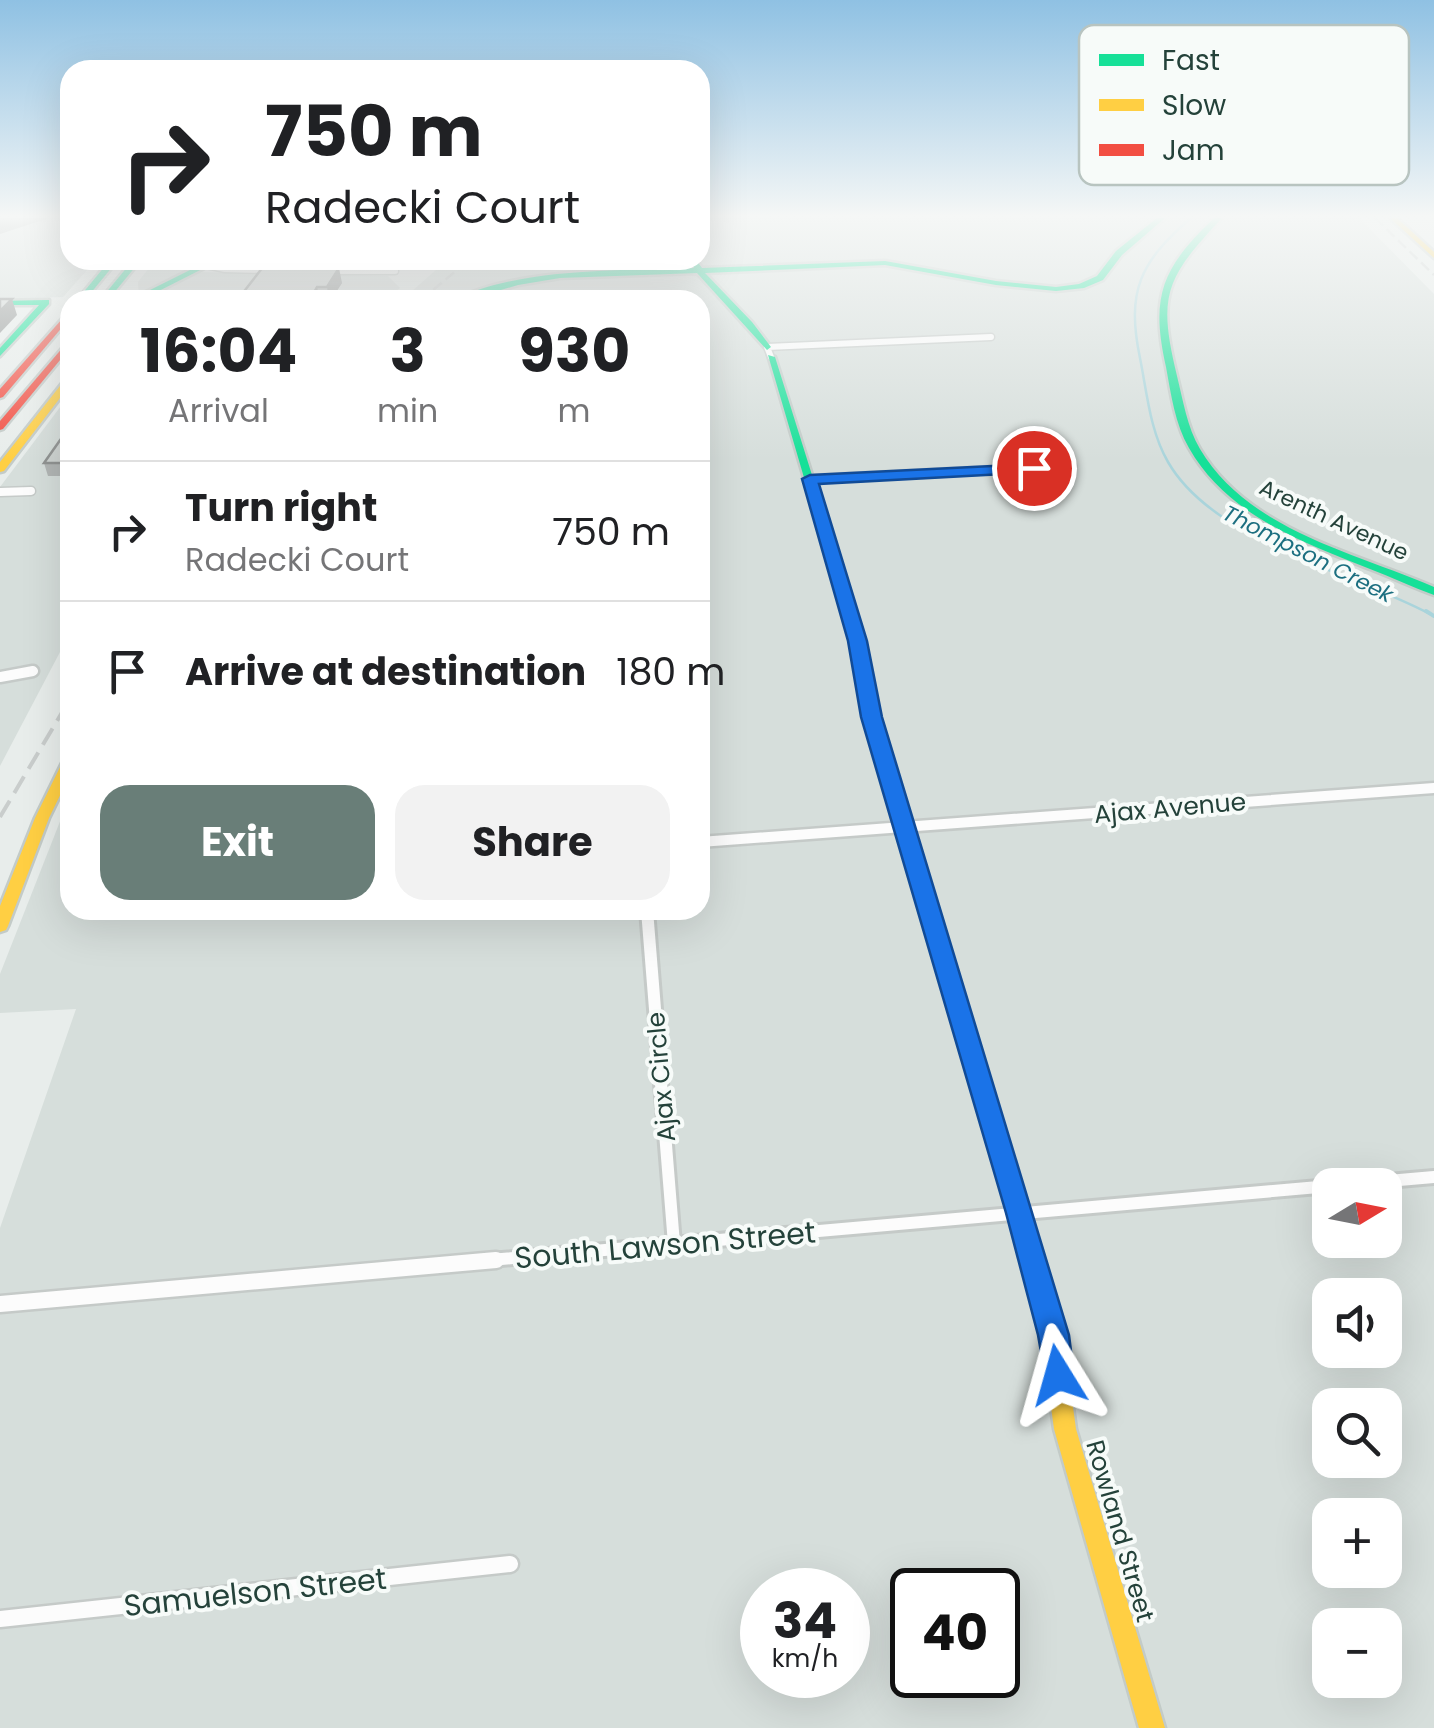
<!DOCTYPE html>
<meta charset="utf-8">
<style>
:root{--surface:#fff;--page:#f2f2f2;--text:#202124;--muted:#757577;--line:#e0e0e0;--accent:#697e78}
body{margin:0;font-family:Poppins,sans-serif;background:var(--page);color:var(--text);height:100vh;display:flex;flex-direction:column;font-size:38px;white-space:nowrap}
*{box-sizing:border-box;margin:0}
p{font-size:32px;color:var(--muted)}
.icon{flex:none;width:55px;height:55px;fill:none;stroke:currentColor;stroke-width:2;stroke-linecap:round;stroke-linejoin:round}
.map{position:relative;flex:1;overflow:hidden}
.sheet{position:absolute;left:60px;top:290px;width:650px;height:630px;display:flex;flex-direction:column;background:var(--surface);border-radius:30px;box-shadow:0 10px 40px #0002}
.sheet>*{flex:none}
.top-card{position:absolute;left:60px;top:60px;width:650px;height:210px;border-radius:30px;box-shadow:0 10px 40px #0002;background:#fff;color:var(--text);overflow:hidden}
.needle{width:65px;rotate:80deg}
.controls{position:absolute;left:1312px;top:1168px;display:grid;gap:20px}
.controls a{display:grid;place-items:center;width:90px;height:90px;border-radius:20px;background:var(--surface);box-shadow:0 10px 40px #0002;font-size:50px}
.speed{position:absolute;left:740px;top:1568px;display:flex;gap:20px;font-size:50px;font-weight:700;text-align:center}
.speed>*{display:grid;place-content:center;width:130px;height:130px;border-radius:50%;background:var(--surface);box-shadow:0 10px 40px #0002;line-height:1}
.speed small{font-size:25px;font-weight:400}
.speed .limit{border:5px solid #111;border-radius:15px;background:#fff;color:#111}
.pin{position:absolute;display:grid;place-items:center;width:85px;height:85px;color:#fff;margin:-42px;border:5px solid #fff;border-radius:50%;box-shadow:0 2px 10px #0007}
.me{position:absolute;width:110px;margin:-55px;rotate:352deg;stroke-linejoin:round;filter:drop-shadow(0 0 8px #0008)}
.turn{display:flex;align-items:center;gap:35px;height:210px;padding:0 40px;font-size:45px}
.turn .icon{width:130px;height:130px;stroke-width:2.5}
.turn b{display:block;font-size:70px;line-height:85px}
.eta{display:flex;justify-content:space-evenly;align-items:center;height:170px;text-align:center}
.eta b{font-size:60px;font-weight:700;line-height:70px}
.cta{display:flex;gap:20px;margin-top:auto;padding:20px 40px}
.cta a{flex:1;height:115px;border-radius:30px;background:var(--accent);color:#fff;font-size:40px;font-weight:700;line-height:115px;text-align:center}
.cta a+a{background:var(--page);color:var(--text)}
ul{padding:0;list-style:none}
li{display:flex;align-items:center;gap:30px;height:140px;padding:0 40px;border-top:2px solid var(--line)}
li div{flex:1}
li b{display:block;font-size:38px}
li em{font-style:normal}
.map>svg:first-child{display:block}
</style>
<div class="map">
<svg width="1434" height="1728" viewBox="0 0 1434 1728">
<rect width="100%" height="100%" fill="#e8edeb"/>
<g fill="#d6dedb" fill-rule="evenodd">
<polygon points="0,218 70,218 70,260 96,260 63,297 0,299"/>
<path d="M700 218H1359L1434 294V1728H0V1228L76 1009 0 1013V974L70 796V910H700V300H402L447 260H700ZM1330 1185H1385V1240H1330ZM1330 1295H1385V1350H1330ZM1330 1405H1385V1460H1330ZM1330 1515H1385V1570H1330ZM762 1590H848V1675H762ZM912 1590H998V1675H912ZM1330 1625H1385V1680H1330Z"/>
<polygon points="155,260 207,260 190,268 205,272 388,276 400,288 386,300 139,300 138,282"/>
<polygon points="70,394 70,633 0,766 0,487"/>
</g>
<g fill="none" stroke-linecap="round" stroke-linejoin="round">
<path stroke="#a9d4db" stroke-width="2.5" d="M1191 218C1140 262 1126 291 1140 358 1147 393 1150 431 1168 462 1214 542 1352 572 1430 614"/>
<polyline stroke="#a9d4db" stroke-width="4" points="1426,611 1434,616"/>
<g stroke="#c5cac8" stroke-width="9">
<g id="street-far4">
<polyline points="183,260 225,269 273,270"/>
<polyline points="326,271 395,271"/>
<polyline points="771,357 767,347 991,337"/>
</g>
</g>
<g stroke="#c5cac8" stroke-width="11">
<g id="street-far3">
<polyline points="810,479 1072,466"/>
<polyline points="0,492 31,491"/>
</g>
</g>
<g stroke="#c5cac8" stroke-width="15">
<g id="street-far2">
<polyline points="0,677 33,671"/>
<polyline points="700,842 1434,788"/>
</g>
</g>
<g stroke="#c5cac8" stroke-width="18">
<g id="street-far1">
<polyline points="647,910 674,1244"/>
<polyline points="1342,1185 1434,1177"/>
<polyline points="468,1262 1330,1186"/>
</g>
</g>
<g stroke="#c5cac8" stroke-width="21">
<g id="street">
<polyline points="0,1304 496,1260"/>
<polyline points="0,1619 510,1564"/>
</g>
</g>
<g stroke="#c3cbc8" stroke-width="5">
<g id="fast">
<path d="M1157 218H1165L1122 255 1103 280 1084 288 1056 291 996 285 885 265 705 273 752 322 771 347 767 350 697 273 560 278 518 285 467 300H454C520 267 621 271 694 268L688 260H696L702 268 885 261 996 281 1056 287 1079 284 1097 276 1116 251Z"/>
<path d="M1214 218H1222C1166 278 1157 294 1177 376 1183 400 1187 427 1200 449 1248 530 1353 552 1434 587V595C1412 587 1391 577 1370 569 1302 542 1227 515 1189 448 1175 424 1171 394 1166 367 1150 296 1162 268 1214 218Z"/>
<polygon points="110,260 118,260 85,300 77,300"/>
<polygon points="133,260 141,260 108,300 100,300"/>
<polygon points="210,260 220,260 141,300 130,300"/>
<polygon points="46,300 49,300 49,304 0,356 0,348 39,305 0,305 0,301"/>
<polygon points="768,355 775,357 864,641 878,717 1030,1213 1063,1335 1069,1378 1065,1385 1058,1388 1051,1385 1047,1378 1043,1335 1010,1213 864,717 852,641"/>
</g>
</g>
<g stroke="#c3cbc8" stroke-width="5">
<g id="slow">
<polygon points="1390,218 1397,218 1434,252 1434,258"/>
<polygon points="70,376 70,385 4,471 0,472 0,462 67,377"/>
<polygon points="70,757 70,775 49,818 8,926 6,930 0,932 0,906 35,818 63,761"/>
<polygon points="1058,1368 1065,1371 1069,1378 1076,1429 1165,1728 1139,1728 1054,1429 1047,1378 1051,1371"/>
</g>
</g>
<g stroke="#c3cbc8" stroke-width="5">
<g id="jam">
<polygon points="70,310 70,318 3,397 0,398 0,389"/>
<polygon points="70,339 70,348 3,429 0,430 0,421"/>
</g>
</g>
<use href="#street-far4" stroke="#fcfcfc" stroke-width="6"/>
<use href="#street-far3" stroke="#fcfcfc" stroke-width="8"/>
<use href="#street-far2" stroke="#fcfcfc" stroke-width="10"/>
<use href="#street-far1" stroke="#fcfcfc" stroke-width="12"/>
<use href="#street" stroke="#fcfcfc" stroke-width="16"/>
<use href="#fast" fill="#16e098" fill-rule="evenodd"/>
<use href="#slow" fill="#ffcf43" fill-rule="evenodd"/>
<use href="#jam" fill="#f24e42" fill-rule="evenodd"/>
<g stroke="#c9cdcc" stroke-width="2.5" stroke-dasharray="11 5" stroke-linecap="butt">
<polyline points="1375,218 1434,275"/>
<polyline points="421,300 469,260"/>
</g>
<polyline stroke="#c9cdcc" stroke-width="4" stroke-dasharray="19 9" stroke-linecap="butt" points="0,817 70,699"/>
</g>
<g fill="#b2b6b5">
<polygon points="334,264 342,283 331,300 221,300 242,294 285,267"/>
<polygon points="70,426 70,476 48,476 44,463"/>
</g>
<g fill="#919493">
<polygon points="0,218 49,218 0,234"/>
<polygon points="334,264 336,273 339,268 342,283 331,300 329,300 327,287"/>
<polygon points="317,287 320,300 313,300 312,296"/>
<polygon points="12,299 17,315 0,333 0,311"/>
</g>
<g fill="#cfd4d2" stroke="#919493" stroke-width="2.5">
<polygon points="288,264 334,264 332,268 339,268 327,287 317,287 312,296 300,296 298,300 221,300 225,294 242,294 263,267 285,267"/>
<polygon points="0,299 12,299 0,311"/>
<polygon points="70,426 70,463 44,463"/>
</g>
<linearGradient id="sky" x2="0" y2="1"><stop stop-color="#8fc1e3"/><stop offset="0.47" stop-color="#f5f7f6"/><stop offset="1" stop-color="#f5f7f6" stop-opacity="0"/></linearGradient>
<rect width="1434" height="460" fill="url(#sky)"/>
<polygon fill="#1a73e8" stroke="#114b97" stroke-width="2.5" points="1034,464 1042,468 1040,472 819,484 867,641 882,717 1069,1335 1074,1375 1070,1386 1058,1391 1047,1386 1038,1335 1006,1213 861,717 848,641 802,479 810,475"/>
<g text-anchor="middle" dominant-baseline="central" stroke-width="8" stroke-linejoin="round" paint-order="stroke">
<g font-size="22" fill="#24423a" stroke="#f7fbf9">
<text transform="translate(1334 520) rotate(25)">Arenth Avenue</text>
</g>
<g font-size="22" font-style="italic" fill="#1c6f80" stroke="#f7fbf9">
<text transform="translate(1308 554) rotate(27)">Thompson Creek</text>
</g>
<g font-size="25" fill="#24423a" stroke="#f7fbf9">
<text transform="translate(1170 808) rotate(-5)">Ajax Avenue</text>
<text transform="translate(661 1077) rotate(-95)">Ajax Circle</text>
<text transform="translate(1120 1531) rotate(74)">Rowland Street</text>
</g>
<g font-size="30" fill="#24423a" stroke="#f7fbf9">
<text transform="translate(665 1245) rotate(-5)">South Lawson Street</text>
<text transform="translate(255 1592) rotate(-6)">Samuelson Street</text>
</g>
</g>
<rect x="1079" y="25" width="330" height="160" rx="15" fill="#f7fbf9" stroke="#b8c4c0" stroke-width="2.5"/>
<rect x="1099" y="54" width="45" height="12" fill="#16e098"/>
<rect x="1099" y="99" width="45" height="12" fill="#ffcf43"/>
<rect x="1099" y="144" width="45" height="12" fill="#f24e42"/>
<g font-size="28" fill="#24423a">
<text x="1162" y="70">Fast</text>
<text x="1162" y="115">Slow</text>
<text x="1162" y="160">Jam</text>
</g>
</svg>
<div class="controls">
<a><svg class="needle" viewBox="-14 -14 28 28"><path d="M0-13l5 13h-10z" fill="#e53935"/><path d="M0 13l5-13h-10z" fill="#757577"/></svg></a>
<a><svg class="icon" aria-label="sound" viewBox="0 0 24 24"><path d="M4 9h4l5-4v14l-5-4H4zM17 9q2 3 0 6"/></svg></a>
<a><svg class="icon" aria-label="search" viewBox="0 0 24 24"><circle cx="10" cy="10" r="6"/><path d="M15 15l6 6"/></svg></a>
<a>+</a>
<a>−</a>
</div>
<div class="speed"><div>34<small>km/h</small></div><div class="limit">40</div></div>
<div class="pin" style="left:1034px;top:468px;background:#d93025"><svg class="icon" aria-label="arrive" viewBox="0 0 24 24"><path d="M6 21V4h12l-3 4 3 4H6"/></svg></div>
<svg class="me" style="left:1058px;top:1375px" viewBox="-20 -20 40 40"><path d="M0-17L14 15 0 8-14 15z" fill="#1a73e8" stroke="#fff" stroke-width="4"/></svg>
<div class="top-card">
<div class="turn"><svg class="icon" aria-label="right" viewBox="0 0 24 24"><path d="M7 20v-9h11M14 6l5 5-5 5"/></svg><div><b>750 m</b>Radecki Court</div></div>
</div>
<section class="sheet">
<div class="eta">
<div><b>16:04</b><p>Arrival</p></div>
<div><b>3</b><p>min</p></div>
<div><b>930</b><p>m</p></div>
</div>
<ul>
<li><svg class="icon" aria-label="right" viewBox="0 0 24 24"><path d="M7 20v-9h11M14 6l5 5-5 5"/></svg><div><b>Turn right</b><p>Radecki Court</p></div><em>750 m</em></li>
<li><svg class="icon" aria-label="arrive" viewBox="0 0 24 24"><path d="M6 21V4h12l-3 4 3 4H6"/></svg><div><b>Arrive at destination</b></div><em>180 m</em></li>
</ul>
<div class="cta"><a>Exit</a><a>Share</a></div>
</section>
</div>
